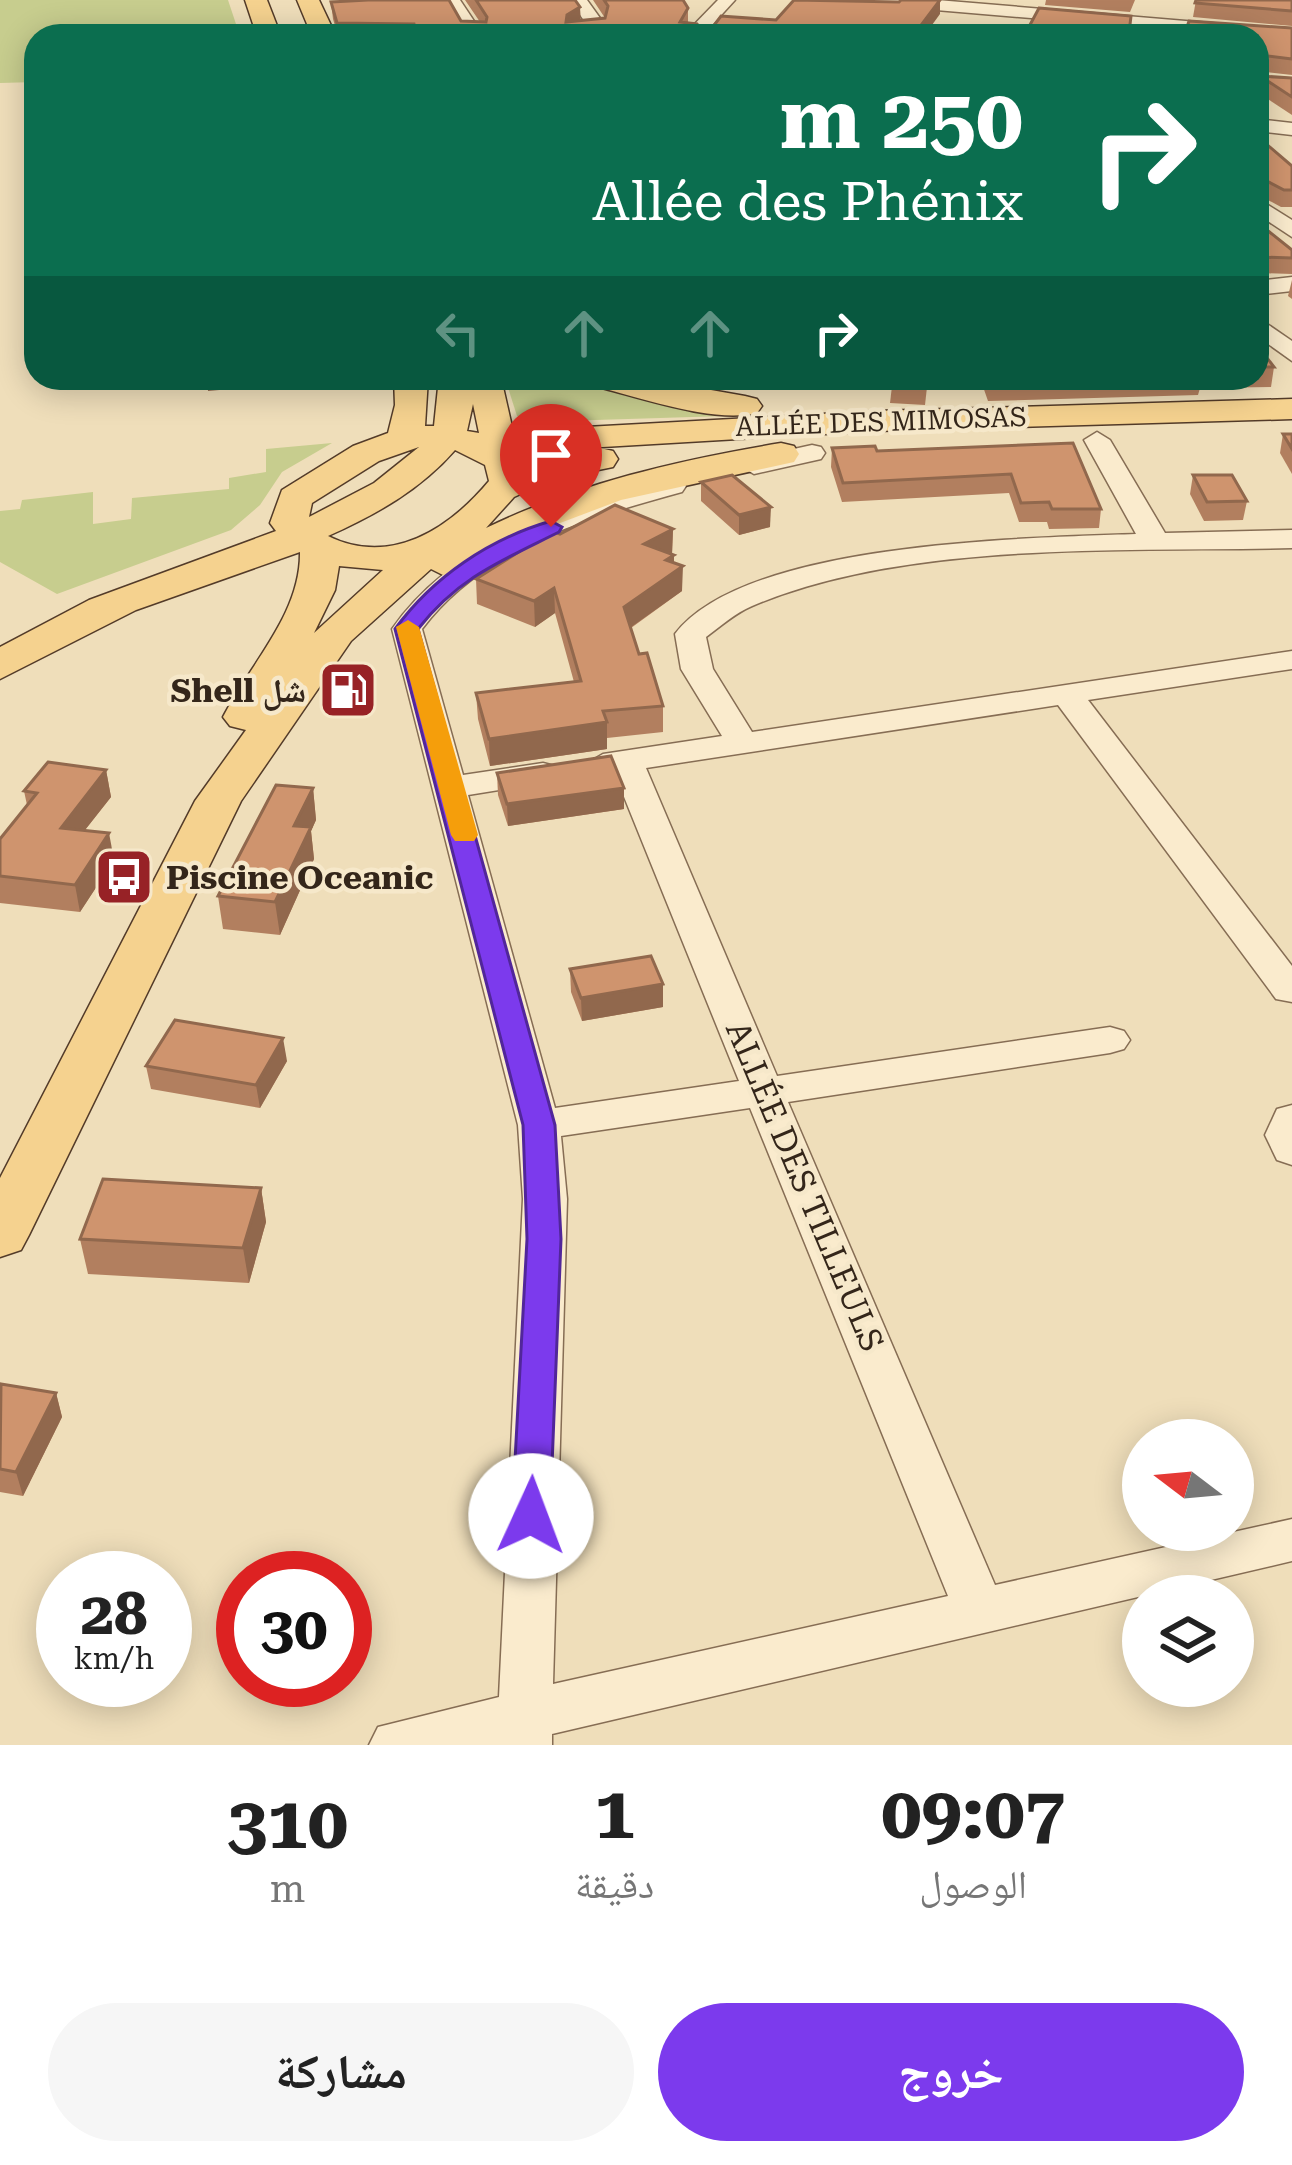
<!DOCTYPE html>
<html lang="ar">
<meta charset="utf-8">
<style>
:root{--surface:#fff;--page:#f6f6f6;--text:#222;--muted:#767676;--accent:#7c3aed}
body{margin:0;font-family:"Roboto Serif","Noto Naskh Arabic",serif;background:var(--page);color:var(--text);direction:rtl;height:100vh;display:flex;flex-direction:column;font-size:45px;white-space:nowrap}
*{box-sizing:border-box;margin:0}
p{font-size:39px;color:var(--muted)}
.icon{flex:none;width:66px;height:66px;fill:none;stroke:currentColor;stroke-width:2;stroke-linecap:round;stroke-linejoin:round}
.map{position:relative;height:1745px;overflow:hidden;direction:ltr}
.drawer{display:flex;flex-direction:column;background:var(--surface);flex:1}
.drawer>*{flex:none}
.guide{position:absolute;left:24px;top:24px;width:1245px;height:366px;border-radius:36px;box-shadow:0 6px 30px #0003;direction:rtl;background:#0b6e4f;color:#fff;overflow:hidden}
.needle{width:78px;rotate:286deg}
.controls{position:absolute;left:1122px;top:1419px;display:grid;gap:24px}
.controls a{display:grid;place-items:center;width:132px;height:132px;border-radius:50%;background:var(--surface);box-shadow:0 6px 30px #0003;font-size:60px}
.speed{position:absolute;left:36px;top:1551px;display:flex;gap:24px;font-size:60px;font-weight:700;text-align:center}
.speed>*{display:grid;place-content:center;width:156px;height:156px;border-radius:50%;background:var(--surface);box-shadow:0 6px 30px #0003;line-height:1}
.speed small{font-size:30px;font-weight:400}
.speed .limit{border:18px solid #d22;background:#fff;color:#111}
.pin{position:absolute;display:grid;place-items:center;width:102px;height:102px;color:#fff;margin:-123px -51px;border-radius:50% 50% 50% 0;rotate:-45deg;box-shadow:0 0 12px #0007}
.pin .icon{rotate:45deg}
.me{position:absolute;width:132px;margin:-66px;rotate:2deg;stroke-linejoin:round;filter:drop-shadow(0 0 9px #0008)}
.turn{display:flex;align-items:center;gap:42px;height:252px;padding:0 48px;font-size:54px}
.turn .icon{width:156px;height:156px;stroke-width:2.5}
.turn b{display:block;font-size:84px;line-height:102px}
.lanes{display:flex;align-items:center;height:114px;padding:0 48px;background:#0003;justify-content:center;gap:60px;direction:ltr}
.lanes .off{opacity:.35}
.eta{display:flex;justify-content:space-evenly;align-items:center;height:204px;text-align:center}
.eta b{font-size:72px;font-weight:700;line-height:84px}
.button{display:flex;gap:24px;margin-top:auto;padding:24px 48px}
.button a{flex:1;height:138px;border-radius:72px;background:var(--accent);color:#fff;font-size:48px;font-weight:700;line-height:138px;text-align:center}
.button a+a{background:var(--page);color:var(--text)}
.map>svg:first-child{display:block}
</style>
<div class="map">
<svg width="1292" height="1745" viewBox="0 0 1292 1745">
<rect width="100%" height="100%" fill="#efdeba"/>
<g fill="#c7cd8e">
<polygon points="0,0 228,0 240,36 36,36 36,82 0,83"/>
<polygon points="505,378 579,378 725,416 531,422 517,416"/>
<polygon points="332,443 282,472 260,505 231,530 57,594 0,562 0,511 20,509 22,500 93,492 93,524 131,519 132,498 229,489 229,478 266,472 266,449"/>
</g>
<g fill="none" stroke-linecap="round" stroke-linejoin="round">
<g stroke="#866d54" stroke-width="3">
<g id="minor">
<polygon points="444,0 460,0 484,36 466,36"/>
<polygon points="570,0 587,0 605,25 601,33 570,36 587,25"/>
<polygon points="718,0 735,0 702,36 683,36"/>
<polygon points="869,0 937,0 1292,30 1292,40 877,5"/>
<polygon points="1257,119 1292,123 1292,135 1257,131"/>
<polygon points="1257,198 1292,220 1292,237 1257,214"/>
<polygon points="1292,277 1292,291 1257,295 1257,281"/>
<polygon points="1257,317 1292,341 1292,361 1257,336"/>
<path d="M1097 432 1110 440 1165 533 1292 530V548C1125 552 907 540 752 606 735 613 721 626 706 637L713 669 752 732 1292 651V669L1088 700 1292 966V1002L1276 999 1058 705 646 768 777 1076 1110 1027 1124 1031 1130 1040 1124 1049 1110 1053 788 1102 995 1585 1292 1519V1561L552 1734V1745H369L378 1727 499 1697 523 1199 518 1125 392 629C456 538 568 504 672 478L682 480 686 486 682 492C588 518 483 547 422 629L463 775 543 763 555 766 560 773 555 780 543 783 468 795 555 1108 739 1081 614 772 591 771 586 764 603 754 722 736 681 669 675 634C745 542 1026 538 1136 534L1084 440ZM750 1108 948 1596 553 1684 567 1199 561 1136Z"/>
<polygon points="812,445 821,447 825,453 821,459 754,474 740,466 744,460"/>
<polygon points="1292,1105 1292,1165 1277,1160 1265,1135 1277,1109"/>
</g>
</g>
<g stroke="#533b29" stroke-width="3">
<g id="major">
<polygon points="245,0 267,0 281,36 257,36"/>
<polygon points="297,0 319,0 336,36 312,36"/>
<path d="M394 378H428L425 426H434L439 378H501L513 431 875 411 1292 399V419L875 431 518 452 522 467 600 448 613 451 618 459 613 467 554 479 514 497 486 528C579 483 679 460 781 443L794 446 799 454 794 462 621 500 539 531 461 573 447 577 431 569 351 641 241 801 29 1235 21 1250 0 1257V1178L195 801 246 730 230 726 223 717C250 664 301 614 300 552L136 610 0 679V647L89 600 276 531 270 523 282 490 353 446 388 433 395 405ZM473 404 479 433 467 431ZM419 447 374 483 309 517 312 503 379 461ZM455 450 485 465 489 481C449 529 391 567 328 536 377 514 420 490 455 450ZM339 566 383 570 314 633 335 590Z"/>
<path d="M585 378H643L745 396 757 399 762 406 757 413C712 424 636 396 590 385Z"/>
</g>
</g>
<use href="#minor" fill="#faebcd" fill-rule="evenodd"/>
<use href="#major" fill="#f5d28f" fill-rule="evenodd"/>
</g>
<g fill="#b27f5f">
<polygon points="465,0 575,0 581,21 605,18 593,0 683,0 688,8 688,23 705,36 338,36 333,19 331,2 461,21 480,22"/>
<polygon points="1046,0 1135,0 1130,12 1045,5"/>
<polygon points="1196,0 1292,0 1292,26 1193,17"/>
<polygon points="1292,28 1292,75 1257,71 1257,36"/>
<polygon points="1260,76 1292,78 1292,115 1257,92"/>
<polygon points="1257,136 1292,166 1292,207 1281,207 1257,194"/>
<polygon points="1257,222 1292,250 1292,274 1257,273"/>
<polygon points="1292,280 1292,299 1288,296"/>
<polygon points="1257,345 1274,367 1271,387 1200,388 1198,395 988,401 980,378 1257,378"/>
<polygon points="666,378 769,378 757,389"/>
<polygon points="893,378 928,378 925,405 890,403"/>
<polygon points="1283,434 1292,434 1292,474 1280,453"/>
<polygon points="1073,443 1101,509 1099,528 1049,529 1047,522 1019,522 1009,493 842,502 831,467 832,448 877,451"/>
<polygon points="1193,475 1247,501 1243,520 1204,521 1190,494"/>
<polygon points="701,482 770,527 739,535 701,501"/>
<polygon points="673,529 672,554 682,591 631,628 639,654 663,706 663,732 607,738 607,749 490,766 478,719 476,693 574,682 555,613 535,627 477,604 476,579 560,534"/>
<polygon points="106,770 111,797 85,830 114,860 80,912 0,903 0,839 27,805 24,791"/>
<polygon points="497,773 624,788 624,809 508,826 498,795"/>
<polygon points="313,788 316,820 311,831 314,859 280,935 223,929 218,896"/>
<polygon points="570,969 663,984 663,1007 582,1021 571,992"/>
<polygon points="287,1061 260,1108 151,1089 146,1066"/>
<polygon points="261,1188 266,1222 249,1283 88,1274 80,1239"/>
<polygon points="0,1386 56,1393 62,1417 23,1496 0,1492"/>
</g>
<g fill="#91684d">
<polygon points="940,0 940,14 924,36 913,36"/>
<polygon points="580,7 581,24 568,32 567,15"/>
<polygon points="207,378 333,378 333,380 208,391"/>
<polygon points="757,378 769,378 757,389"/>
<polygon points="771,507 770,527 739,535 739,515"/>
<polygon points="673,529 672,554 644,544"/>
<polygon points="674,555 674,572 683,566 682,591 624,632 624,607 666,560"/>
<polygon points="554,588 555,613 535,627 534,601"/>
<polygon points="607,722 607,749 490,766 489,739"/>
<polygon points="106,770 111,797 66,854 61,828"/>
<polygon points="313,788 316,820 311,831 314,859 280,935 275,902 294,826"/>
<polygon points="624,788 624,809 508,826 507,804"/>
<polygon points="109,833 114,860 80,912 75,885"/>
<polygon points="663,984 663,1007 582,1021 581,998"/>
<polygon points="283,1038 287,1061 260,1108 256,1085"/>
<polygon points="261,1188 266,1222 249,1283 243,1248"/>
<polygon points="56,1393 62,1417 23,1496 16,1472"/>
</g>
<g fill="#cf946e" stroke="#91684d" stroke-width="3">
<polygon points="368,0 449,0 461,21 486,22 487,17 476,0 575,0 580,7 567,15 566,22 605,18 608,6 604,0 683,0 688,8 680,22 697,24 705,36 423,36 422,32 416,33 414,24 337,23 331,2"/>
<polygon points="794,0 899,2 901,0 940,0 913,36 706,36 721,16 776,20"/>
<polygon points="1196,0 1292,0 1292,11 1195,3"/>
<polygon points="1039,8 1131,16 1129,33 1161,36 1024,36"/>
<polygon points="1189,21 1292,28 1292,59 1260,55 1257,58 1257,36 1184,36"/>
<polygon points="1260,76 1292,78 1292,97"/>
<polygon points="1257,136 1292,166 1292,190 1284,190 1259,177 1257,184"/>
<polygon points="1257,222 1292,250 1292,258 1257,257"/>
<polygon points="1257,345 1274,367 1257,367"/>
<polygon points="893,378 928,378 927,387 892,385"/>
<polygon points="989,378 1100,378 990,381"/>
<polygon points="1283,434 1292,434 1292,449"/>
<polygon points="1073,443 1101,509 1052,509 1049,502 1021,503 1011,474 843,483 832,448 875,446 877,451"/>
<polygon points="732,475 771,507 739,515 701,482"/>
<polygon points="1193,475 1232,475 1247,501 1207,502"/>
<polygon points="615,505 673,529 644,544 674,555 666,560 683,566 624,607 639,654 647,653 663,706 603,711 607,722 489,739 476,693 581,681 554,588 534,601 476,579 552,531 560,534"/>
<polygon points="611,756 624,788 507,804 497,773"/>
<polygon points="48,762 106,770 61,828 109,833 75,885 0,876 0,839 37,793 24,791"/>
<polygon points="276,785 313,788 294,826 311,827 275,902 218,896"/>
<polygon points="651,956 663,984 581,998 570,969"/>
<polygon points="175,1020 283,1038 256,1085 146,1066"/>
<polygon points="103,1179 261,1188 243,1248 80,1239"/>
<polygon points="1,1384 56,1393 16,1472 0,1469"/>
</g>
<path fill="#7c3aed" stroke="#51269a" stroke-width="3" d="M551 521 562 527 559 532C501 561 459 577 418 629L555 1125 561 1239 550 1516 544 1527 531 1532 518 1527 512 1516 527 1239 523 1125 395 629C433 577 489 539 551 521Z"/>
<polygon fill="#f59e0b" points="408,620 419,627 478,835 474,841 455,841 451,835 396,627"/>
<defs>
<g id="fuel-square" transform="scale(3)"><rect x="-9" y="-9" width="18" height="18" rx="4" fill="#972226" stroke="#f6e8ca"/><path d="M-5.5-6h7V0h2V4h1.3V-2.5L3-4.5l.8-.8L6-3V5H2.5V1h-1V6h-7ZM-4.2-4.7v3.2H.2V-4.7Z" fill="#fff"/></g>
<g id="bus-square" transform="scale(3)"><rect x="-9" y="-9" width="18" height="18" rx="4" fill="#972226" stroke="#f6e8ca"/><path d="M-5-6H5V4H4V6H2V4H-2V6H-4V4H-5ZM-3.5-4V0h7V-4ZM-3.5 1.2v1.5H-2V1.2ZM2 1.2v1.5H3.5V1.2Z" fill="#fff"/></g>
</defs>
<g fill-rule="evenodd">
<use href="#fuel-square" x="348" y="690"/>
<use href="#bus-square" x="124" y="877"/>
</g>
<g text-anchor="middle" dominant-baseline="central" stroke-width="9" stroke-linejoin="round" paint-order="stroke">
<g font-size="27" fill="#34261a" stroke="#f6e8ca">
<text transform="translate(881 422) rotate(-2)">ALLÉE DES MIMOSAS</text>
</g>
<g font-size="33" font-weight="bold" fill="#34261a" stroke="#f6e8ca" text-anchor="end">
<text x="306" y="690">Shell شل</text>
<text x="166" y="877" text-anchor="start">Piscine Oceanic</text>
</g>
<g font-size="33" fill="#34261a" stroke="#f6e8ca">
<text transform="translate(805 1186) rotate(67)">ALLÉE DES TILLEULS</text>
</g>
</g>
</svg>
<div class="controls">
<a><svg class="needle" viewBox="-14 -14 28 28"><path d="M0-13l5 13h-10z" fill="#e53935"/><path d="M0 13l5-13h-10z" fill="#767676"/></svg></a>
<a><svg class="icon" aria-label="layers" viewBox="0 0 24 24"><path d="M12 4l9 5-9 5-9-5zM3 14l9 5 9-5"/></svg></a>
</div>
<div class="speed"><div>28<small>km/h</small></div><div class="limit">30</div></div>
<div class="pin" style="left:551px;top:527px;background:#d93025"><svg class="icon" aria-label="arrive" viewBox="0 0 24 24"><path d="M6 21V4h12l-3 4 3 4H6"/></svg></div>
<svg class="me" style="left:531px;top:1516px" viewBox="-20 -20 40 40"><circle r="19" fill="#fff"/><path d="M0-13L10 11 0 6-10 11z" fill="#7c3aed"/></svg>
<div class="guide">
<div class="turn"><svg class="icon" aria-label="right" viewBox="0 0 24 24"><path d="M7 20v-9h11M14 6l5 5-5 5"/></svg><div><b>250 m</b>Allée des Phénix</div></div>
<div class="lanes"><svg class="icon off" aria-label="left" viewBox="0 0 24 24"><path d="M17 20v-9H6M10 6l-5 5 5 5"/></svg><svg class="icon off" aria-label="ahead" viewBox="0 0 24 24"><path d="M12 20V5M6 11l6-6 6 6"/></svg><svg class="icon off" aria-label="ahead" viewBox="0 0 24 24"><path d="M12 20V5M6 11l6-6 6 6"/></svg><svg class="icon" aria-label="right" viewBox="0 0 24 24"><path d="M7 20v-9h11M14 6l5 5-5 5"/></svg></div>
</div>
</div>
<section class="drawer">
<div class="eta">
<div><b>09:07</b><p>الوصول</p></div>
<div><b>1</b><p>دقيقة</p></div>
<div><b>310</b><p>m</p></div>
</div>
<div class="button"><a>خروج</a><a>مشاركة</a></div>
</section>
